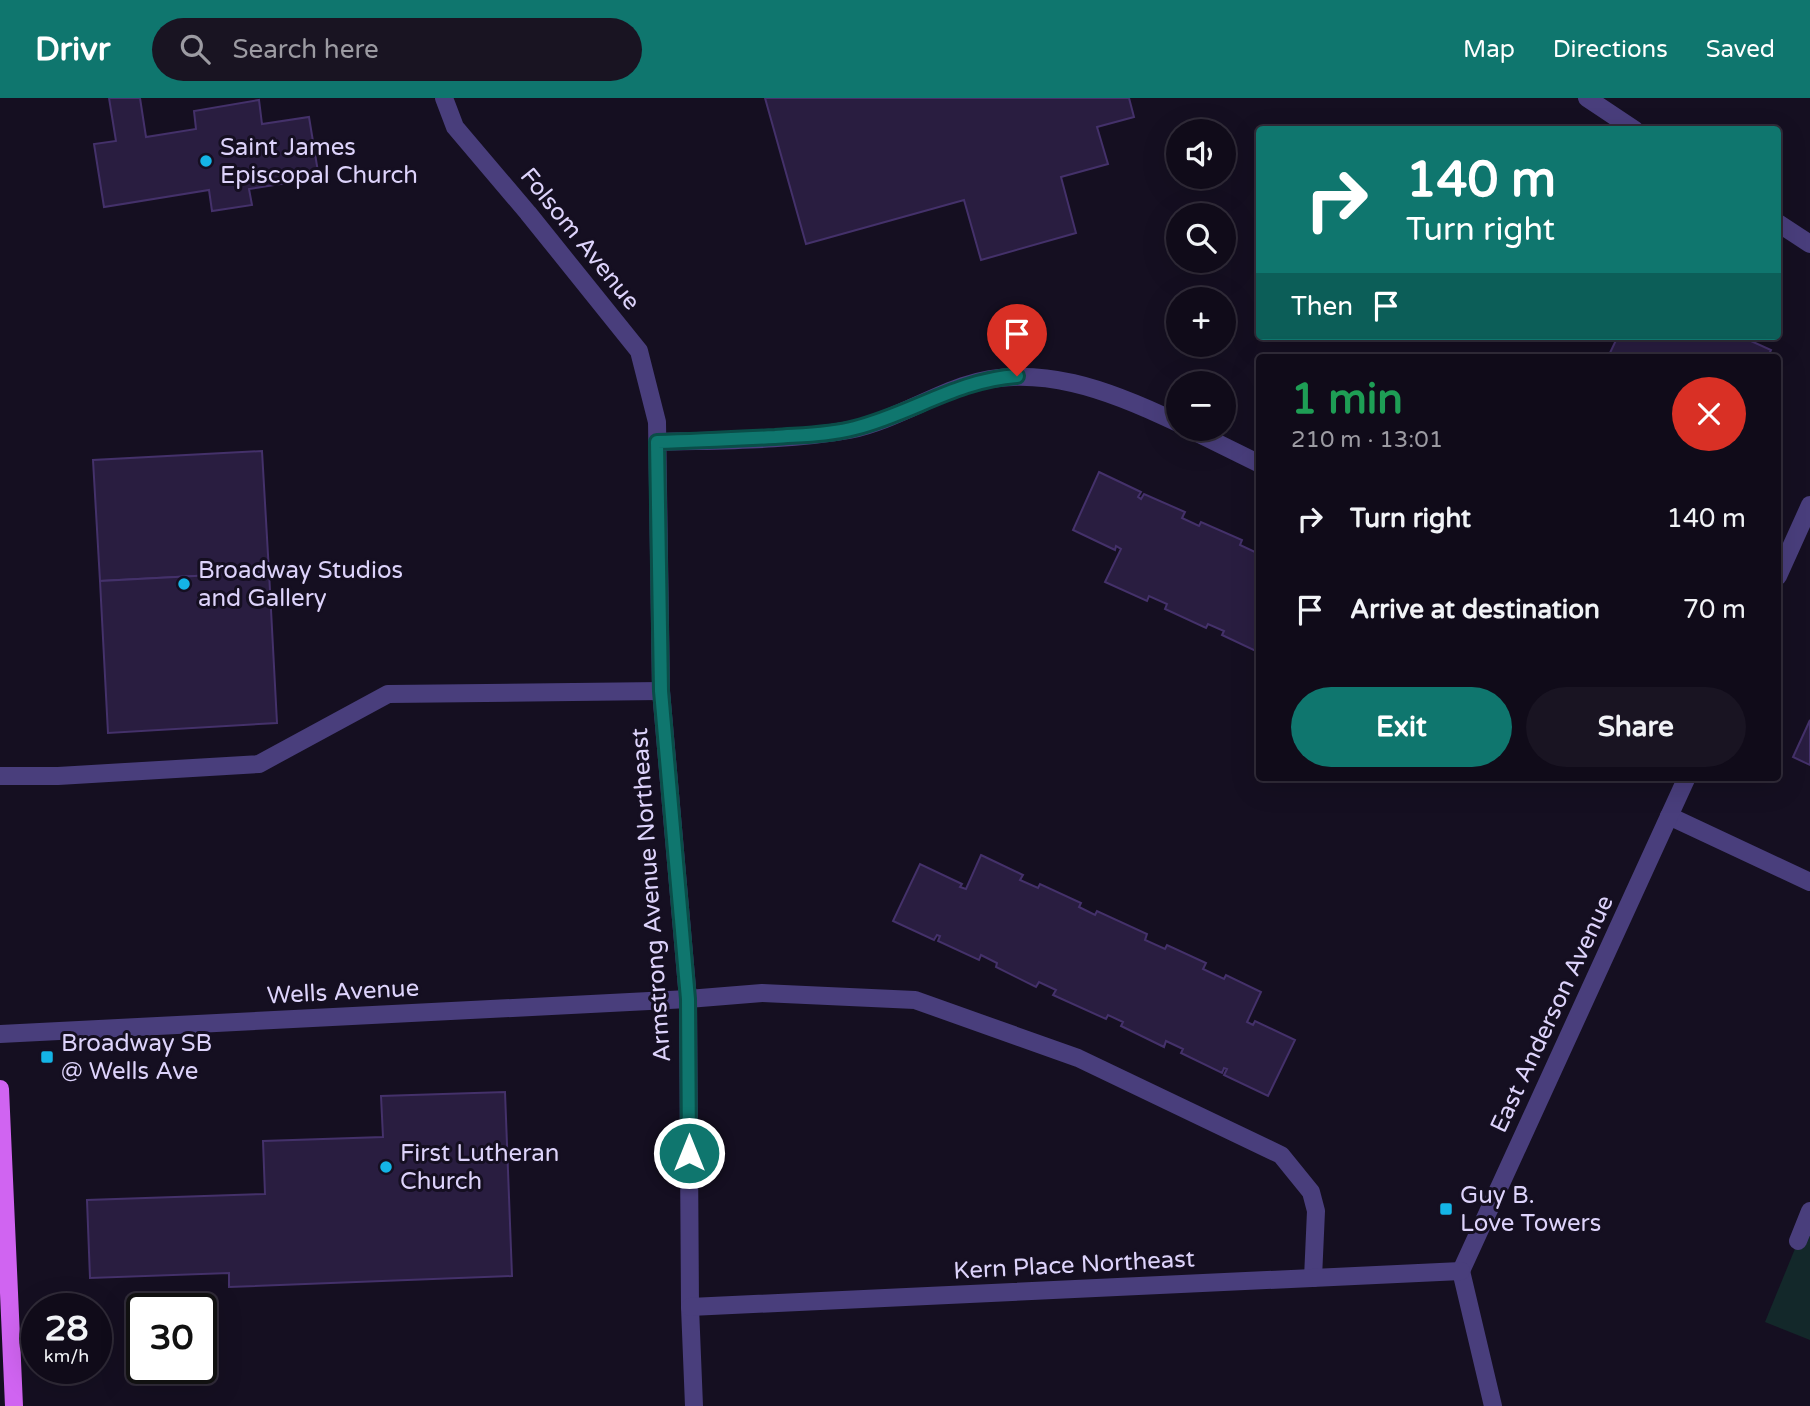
<!DOCTYPE html>
<meta charset="utf-8">
<style>
:root{--surface:#100b19;--page:#191422;--text:#f1f3f6;--muted:#9c9ba2;--line:#302b38;--accent:#0f766e}
body{margin:0;font-family:"Varela Round",sans-serif;background:var(--page);color:var(--text);height:100vh;display:flex;flex-direction:column;font-size:26px;white-space:nowrap}
*{box-sizing:border-box;margin:0}
p{font-size:23px;color:var(--muted)}
.icon{flex:none;width:38px;height:38px;fill:none;stroke:currentColor;stroke-width:2;stroke-linecap:round;stroke-linejoin:round}
.map{position:relative;flex:1;overflow:hidden}
.side{position:absolute;left:1256px;top:256px;width:525px;height:427px;display:flex;flex-direction:column;background:var(--surface);border-radius:7px;box-shadow:0 7px 28px #0002,0 0 0 2px var(--line)}
.side>*{flex:none}
.top-card{position:absolute;left:1256px;top:28px;width:525px;height:214px;border-radius:7px;box-shadow:0 7px 28px #0002,0 0 0 2px var(--line);background:#0f766e;color:#fff;overflow:hidden}
.tools{position:absolute;left:1166px;top:21px;display:grid;gap:14px}
.tools a{display:grid;place-items:center;width:70px;height:70px;border-radius:50%;background:var(--surface);box-shadow:0 7px 28px #0002,0 0 0 2px var(--line);font-size:35px}
.speed{position:absolute;left:21px;top:1195px;display:flex;gap:14px;font-size:35px;font-weight:700;text-align:center}
.speed>*{display:grid;place-content:center;width:91px;height:91px;border-radius:50%;background:var(--surface);box-shadow:0 7px 28px #0002,0 0 0 2px var(--line);line-height:1}
.speed small{font-size:18px;font-weight:400}
.speed .limit{border:4px solid #111;border-radius:10px;background:#fff;color:#111}
.pin{position:absolute;display:grid;place-items:center;width:60px;height:60px;color:#fff;margin:-72px -30px;border-radius:50% 50% 50% 0;rotate:-45deg;box-shadow:0 0 7px #0007}
.pin .icon{rotate:45deg}
.me{position:absolute;width:77px;margin:-38px;rotate:0deg;stroke-linejoin:round;filter:drop-shadow(0 0 5px #0008)}
.turn{display:flex;align-items:center;gap:24px;height:147px;padding:0 35px;font-size:32px}
.turn .icon{width:91px;height:91px;stroke-width:2.5}
.turn b{display:block;font-size:49px;line-height:60px}
.then{display:flex;align-items:center;height:66px;padding:0 35px;background:#0003;gap:14px;font-size:26px}
.round{display:grid;place-items:center;flex:none;width:74px;height:74px;border-radius:37px;background:var(--page)}
.head{display:flex;align-items:center;justify-content:space-between;height:119px;padding:0 35px}
h1{font-size:42px;font-weight:700;line-height:52px;color:#1e9e55}
.button{display:flex;gap:14px;margin-top:auto;padding:14px 35px}
.button a{flex:1;height:80px;border-radius:42px;background:var(--accent);color:#fff;font-size:28px;font-weight:700;line-height:80px;text-align:center}
.button a+a{background:var(--page);color:var(--text)}
ul{padding:0;list-style:none}
li{display:flex;align-items:center;gap:21px;height:91px;padding:0 35px}
li div{flex:1}
li b{display:block;font-size:26px}
li em{font-style:normal}
header{display:flex;align-items:center;gap:42px;box-sizing:border-box;height:98px;padding:0 35px;background:var(--accent);color:#fff}
header strong{font-size:33px}
nav{display:flex;gap:38px;margin-inline-start:auto;font-size:24px}
.search{width:490px;height:63px;background:var(--page);display:flex;align-items:center;gap:18px;box-sizing:border-box;padding:0 24px;border-radius:38px;color:var(--muted);font-size:26px}
.map>svg:first-child{display:block}
</style>
<header>
<strong>Drivr</strong>
<div class="search"><svg class="icon" aria-label="search" viewBox="0 0 24 24"><circle cx="10" cy="10" r="6"/><path d="M15 15l6 6"/></svg>Search here</div>
<nav><a>Map</a><a>Directions</a><a>Saved</a></nav>
</header>
<div class="map">
<svg width="1810" height="1308" viewBox="0 0 1810 1308">
<rect width="100%" height="100%" fill="#150f21"/>
<polygon fill="#13282a" points="1808,1119 1810,1120 1810,1242 1765,1224"/>
<g fill="#291d40" stroke="#44316a" stroke-width="2">
<polygon points="109,0 140,0 146,39 196,31 194,13 259,2 262,26 309,19 319,80 249,91 252,107 212,113 209,92 104,109 94,46 116,43"/>
<polygon points="765,0 1129,0 1134,19 1097,29 1108,66 1061,79 1076,135 981,162 964,102 806,146"/>
<polygon points="1618,238 1740,238 1771,252 1768,259 1608,259"/>
<polygon points="262,353 269,474 100,483 93,362"/>
<polygon points="1099,374 1141,394 1138,399 1141,401 1144,396 1185,414 1182,420 1199,428 1201,424 1242,442 1240,447 1257,455 1260,451 1260,555 1222,537 1224,533 1208,526 1206,530 1165,511 1167,506 1149,498 1147,503 1105,484 1121,451 1116,448 1115,452 1073,432"/>
<polygon points="269,474 277,625 108,635 100,483"/>
<polygon points="1810,622 1810,667 1793,659"/>
<polygon points="981,757 1023,777 1020,782 1038,790 1040,786 1081,805 1079,809 1095,817 1097,813 1147,836 1145,842 1165,851 1167,847 1206,865 1203,871 1224,881 1226,877 1261,894 1247,924 1253,927 1255,923 1295,942 1268,998 1224,977 1227,971 1224,970 1222,975 1181,955 1183,951 1166,943 1164,949 1121,928 1123,924 1108,917 1106,921 1053,897 1056,892 1039,884 1036,889 996,869 997,865 981,857 979,862 938,843 940,838 937,837 934,842 893,823 920,766 962,786 960,789 966,791"/>
<polygon points="505,994 512,1178 229,1189 229,1175 90,1180 87,1102 265,1096 263,1043 383,1039 381,998"/>
</g>
<g fill="none" stroke-linecap="round" stroke-linejoin="round">
<g stroke="#493e7c" stroke-width="18">
<polyline points="1189,331 1260,366"/>
<path d="M657 344C718 342 789 343 849 332 889 324 925 301 963 288 1036 263 1112 293 1178 325"/>
<polyline points="0,678 58,678 259,666 388,596 661,593"/>
<polyline points="688,901 762,895 915,902 1078,960 1281,1057 1311,1094 1316,1113 1313,1180"/>
<polyline points="1798,1143 1810,1113"/>
</g>
<g stroke="#493e7c" stroke-width="18">
<polyline points="444,0 455,29 528,115 639,253 657,324 661,593 688,901 690,1209 694,1308"/>
<polyline points="1587,0 1635,32"/>
<polyline points="1778,125 1810,146"/>
<polyline points="1778,478 1810,407"/>
<polyline points="1669,718 1810,784"/>
<polyline points="0,936 688,901"/>
<polyline points="1461,1173 1687,679"/>
<polyline points="1461,1173 1493,1308"/>
<polyline points="690,1209 1461,1173"/>
</g>
<polyline stroke="#d064f1" stroke-width="18" points="0,991 14,1308"/>
</g>
<g fill="none" stroke-linecap="round" stroke-linejoin="round">
<g stroke="#0a4d48" stroke-width="18">
<path id="route" d="M689 1055 688 901 661 593 657 344C697 343 736 341 775 339 801 337 829 337 855 330 911 316 957 282 1017 278"/>
</g>
<use href="#route" stroke="#0f766e" stroke-width="12"/>
</g>
<g fill="#14b4e6" stroke="#150f21" stroke-width="2.5">
<circle cx="206" cy="63" r="7"/>
<circle cx="184" cy="486" r="7"/>
<rect x="40" y="952" width="14" height="14" rx="3.5"/>
<circle cx="386" cy="1069" r="7"/>
<rect x="1439" y="1104" width="14" height="14" rx="3.5"/>
</g>
<g text-anchor="middle" dominant-baseline="central" stroke-width="6" stroke-linejoin="round" paint-order="stroke">
<g font-size="24" fill="#ddd3fb" stroke="#150f21" text-anchor="start">
<text x="220" y="49">Saint James<tspan x="220" dy="28">Episcopal Church</tspan></text>
<text x="198" y="472">Broadway Studios<tspan x="198" dy="28">and Gallery</tspan></text>
<text x="61" y="945">Broadway SB<tspan x="61" dy="28">@ Wells Ave</tspan></text>
<text x="400" y="1055">First Lutheran<tspan x="400" dy="28">Church</tspan></text>
<text x="1460" y="1097">Guy B.<tspan x="1460" dy="28">Love Towers</tspan></text>
</g>
<g font-size="24" fill="#ddd3fb" stroke="#150f21">
<text transform="translate(580 141) rotate(51)">Folsom Avenue</text>
<text transform="translate(651 797) rotate(-94)">Armstrong Avenue Northeast</text>
<text transform="translate(343 894) rotate(-3)">Wells Avenue</text>
<text transform="translate(1552 916) rotate(-65)">East Anderson Avenue</text>
<text transform="translate(1074 1167) rotate(-3)">Kern Place Northeast</text>
</g>
</g>
</svg>
<div class="tools">
<a><svg class="icon" aria-label="sound" viewBox="0 0 24 24"><path d="M4 9h4l5-4v14l-5-4H4zM17 9q2 3 0 6"/></svg></a>
<a><svg class="icon" aria-label="search" viewBox="0 0 24 24"><circle cx="10" cy="10" r="6"/><path d="M15 15l6 6"/></svg></a>
<a>+</a>
<a>−</a>
</div>
<div class="speed"><div>28<small>km/h</small></div><div class="limit">30</div></div>
<div class="pin" style="left:1017px;top:278px;background:#d93025"><svg class="icon" aria-label="arrive" viewBox="0 0 24 24"><path d="M6 21V4h12l-3 4 3 4H6"/></svg></div>
<svg class="me" style="left:689px;top:1055px" viewBox="-20 -20 40 40"><circle r="17" fill="#0f766e" stroke="#fff" stroke-width="3"/><path d="M0-11L8 9 0 5-8 9z" fill="#fff"/></svg>
<div class="top-card">
<div class="turn"><svg class="icon" aria-label="right" viewBox="0 0 24 24"><path d="M7 20v-9h11M14 6l5 5-5 5"/></svg><div><b>140 m</b>Turn right</div></div>
<div class="then">Then<svg class="icon" aria-label="arrive" viewBox="0 0 24 24"><path d="M6 21V4h12l-3 4 3 4H6"/></svg></div>
</div>
<section class="side">
<div class="head"><div><h1>1 min</h1><p>210 m · 13:01</p></div><a class="round" style="background:#d93025;color:#fff"><svg class="icon" aria-label="close" viewBox="0 0 24 24"><path d="M6 6l12 12M18 6L6 18"/></svg></a></div>
<ul>
<li><svg class="icon" aria-label="right" viewBox="0 0 24 24"><path d="M7 20v-9h11M14 6l5 5-5 5"/></svg><div><b>Turn right</b></div><em>140 m</em></li>
<li><svg class="icon" aria-label="arrive" viewBox="0 0 24 24"><path d="M6 21V4h12l-3 4 3 4H6"/></svg><div><b>Arrive at destination</b></div><em>70 m</em></li>
</ul>
<div class="button"><a>Exit</a><a>Share</a></div>
</section>
</div>
